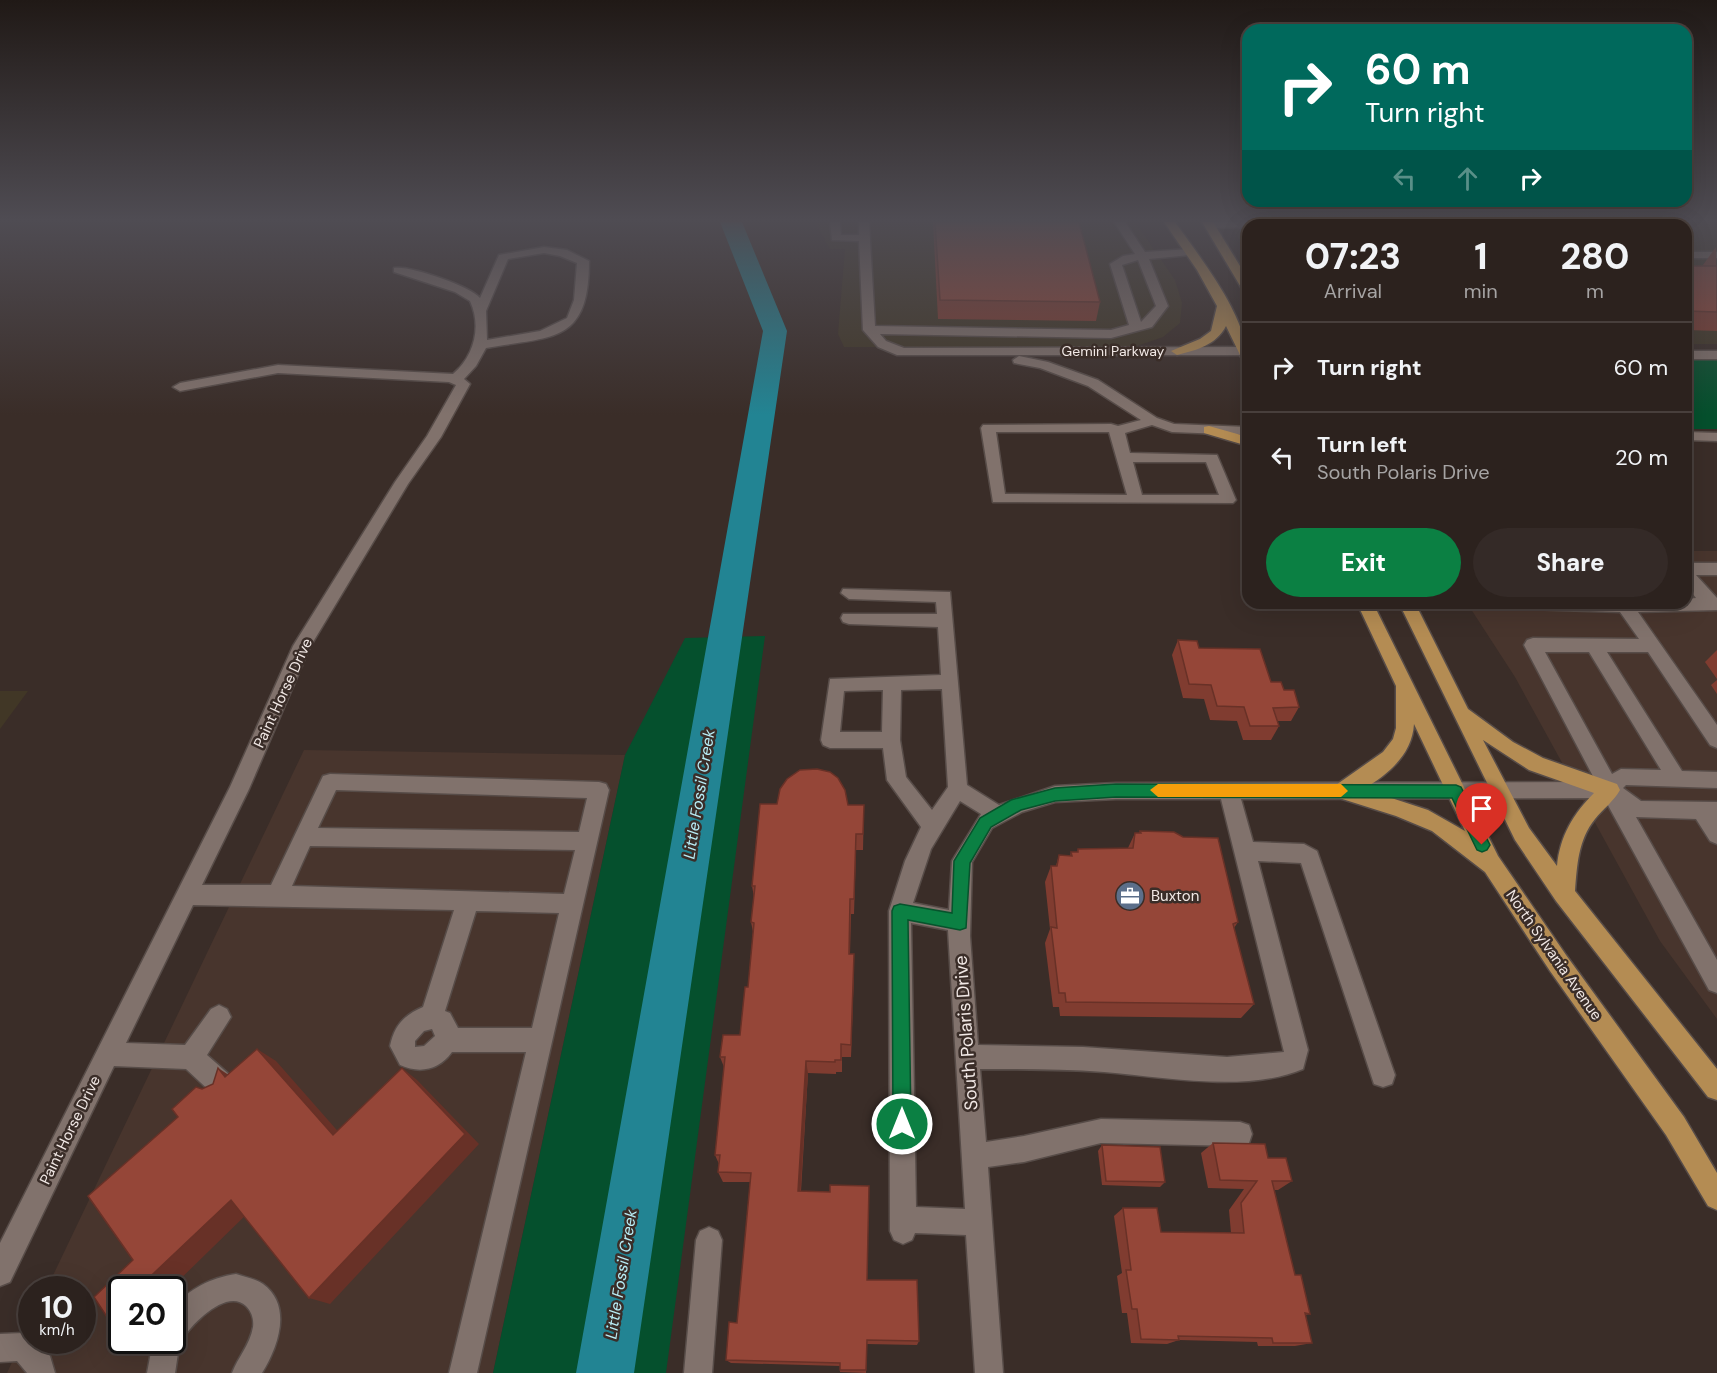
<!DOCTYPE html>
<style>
:root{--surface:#2c221e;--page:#342a27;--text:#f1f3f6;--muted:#a6a4a4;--line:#483f3c;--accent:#0b8043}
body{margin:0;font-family:"DM Sans",sans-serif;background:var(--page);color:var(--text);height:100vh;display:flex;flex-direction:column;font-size:22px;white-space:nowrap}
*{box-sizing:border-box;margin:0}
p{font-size:20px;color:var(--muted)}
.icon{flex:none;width:33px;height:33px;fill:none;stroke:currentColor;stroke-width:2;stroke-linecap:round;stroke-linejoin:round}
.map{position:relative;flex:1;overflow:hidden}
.sheet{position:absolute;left:1242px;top:219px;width:450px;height:390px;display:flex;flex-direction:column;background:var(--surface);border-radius:18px;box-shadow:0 6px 24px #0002,0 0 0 2px var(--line)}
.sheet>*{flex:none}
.top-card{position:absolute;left:1242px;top:24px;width:450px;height:183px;border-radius:18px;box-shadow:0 6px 24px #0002,0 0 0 2px var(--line);background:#00695c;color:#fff;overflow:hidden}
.speed{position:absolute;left:18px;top:1276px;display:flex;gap:12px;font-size:30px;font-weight:700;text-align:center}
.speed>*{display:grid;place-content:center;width:78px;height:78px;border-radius:50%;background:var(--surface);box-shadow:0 6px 24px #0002,0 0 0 2px var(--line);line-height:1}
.speed small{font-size:15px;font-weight:400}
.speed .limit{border:3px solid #111;border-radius:9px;background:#fff;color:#111}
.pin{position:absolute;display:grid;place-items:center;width:51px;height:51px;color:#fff;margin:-62px -26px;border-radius:50% 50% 50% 0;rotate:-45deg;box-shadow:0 0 6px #0007}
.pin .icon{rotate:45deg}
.me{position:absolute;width:66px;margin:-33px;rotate:0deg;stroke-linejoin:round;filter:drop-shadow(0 0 4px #0008)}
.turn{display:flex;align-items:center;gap:21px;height:126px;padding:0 24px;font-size:27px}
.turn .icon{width:78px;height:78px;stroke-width:2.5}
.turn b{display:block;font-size:42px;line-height:51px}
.lanes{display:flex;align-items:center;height:57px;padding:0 24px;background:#0003;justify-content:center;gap:30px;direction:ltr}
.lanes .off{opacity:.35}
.eta{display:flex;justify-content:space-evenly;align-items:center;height:102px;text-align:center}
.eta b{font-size:36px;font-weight:800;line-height:42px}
.primary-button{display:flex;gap:12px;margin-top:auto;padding:12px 24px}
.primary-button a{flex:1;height:69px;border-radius:36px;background:var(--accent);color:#fff;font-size:24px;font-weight:800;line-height:69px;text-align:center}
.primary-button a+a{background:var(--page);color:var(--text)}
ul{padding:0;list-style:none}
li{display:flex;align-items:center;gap:18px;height:90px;padding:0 24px;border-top:2px solid var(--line)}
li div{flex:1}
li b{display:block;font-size:22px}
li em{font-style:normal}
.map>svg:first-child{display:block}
</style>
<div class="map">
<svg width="1717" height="1373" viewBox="0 0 1717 1373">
<rect width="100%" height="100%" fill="#3a2d28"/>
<g fill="#48352d" fill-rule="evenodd">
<polygon points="1686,551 1717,551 1717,1019 1660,941 1515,677 1467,603 1686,603"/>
<path d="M304 750 625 755 493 1373H7L31 1321 32 1341H82V1290H46ZM122 1290H172V1341H122Z"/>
</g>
<g fill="#413726">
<polygon points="815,222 1135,222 1175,280 1182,303 1180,323 1163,337 1134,347 844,347 838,334 845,249 830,249"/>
<polygon points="1227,222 1430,222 1432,225 1248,225 1248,251"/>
<polygon points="1461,222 1717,222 1717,344 1686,344 1686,225 1463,225"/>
<polygon points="0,691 28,691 0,729"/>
</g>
<g fill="#05502d">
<rect x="1686" y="359" width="31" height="70"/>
<polygon points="765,636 666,1373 493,1373 625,755 685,638"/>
</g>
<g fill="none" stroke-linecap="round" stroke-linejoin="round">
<polygon fill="#228493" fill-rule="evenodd" points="720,222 742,222 787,331 634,1373 576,1373 763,331"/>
<g stroke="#574c48" stroke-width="3">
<g id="minor">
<path d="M830 222H840L841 235H859V222H869L875 326 1111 330 1129 325 1110 264 1123 256 1135 254 1114 222H1125L1145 252 1190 249 1196 252 1190 255 1149 259 1168 306 1152 327 1111 338 880 334 886 341 904 348 1248 347V355H897L878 347 863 330 859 241 832 240ZM1138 260 1156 306 1141 322 1122 265Z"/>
<polygon points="1206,222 1372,222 1368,225 1248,225 1248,227 1209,228 1204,225"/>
<path d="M544 247 567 250 589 261C589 344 553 336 486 348L476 366 464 379 470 384 441 437 408 484 310 647 249 789 202 885H271L323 776 330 774 599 782 606 784 609 790 477 1373H449L526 1052H452C439 1070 420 1074 400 1065L390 1046C394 1026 404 1015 423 1007L454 910 193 905 126 1043 185 1045 211 1009 219 1005 227 1009 231 1017 207 1055 232 1077 235 1086 232 1095 223 1098 214 1095 186 1069 114 1066 10 1282 0 1286V1243L230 787 293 646 395 482 427 436 456 385 449 382 278 373 180 391 173 387 180 383 278 365 453 374C474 356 482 327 470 301L455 292 394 272V268C409 265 470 286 480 298L499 255ZM544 253 560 256 577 263 574 300 567 318 540 331 487 340 486 311 508 259ZM336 790 587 798 579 832 318 828ZM310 846 575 850 564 894 292 886ZM476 911 559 913 532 1028H458L450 1013 445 1011ZM432 1029 435 1036 424 1046 415 1047V1041L424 1031Z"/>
<rect x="1686" y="252" width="31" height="6"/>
<rect x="1686" y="351" width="31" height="8"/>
<path d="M1019 356 1048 362 1098 380 1157 418 1174 424 1248 427V435L1172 432 1152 425 1125 433 1130 453 1217 455 1236 500 1233 503 993 502 981 428 983 425 1111 424 1118 426 1141 420 1088 386 1040 368 1014 363 1013 360ZM996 432H1109L1127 495 1005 494ZM1133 462H1206L1219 495H1142Z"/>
<polygon points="1686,432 1717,433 1717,441 1686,440"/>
<path d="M1686 563H1717V575H1696L1717 598V610L1638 612 1717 725V748L1710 745 1648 652H1607L1682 771 1717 772V788L1626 785 1623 788 1641 801 1717 802V844L1710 841 1696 819 1636 817 1717 960V993L1709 990 1604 798 1241 799 1253 842 1304 844 1317 851 1395 1075 1392 1084 1383 1087 1374 1084 1371 1075 1301 863 1258 861 1308 1050 1303 1069C1246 1093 1164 1077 1104 1072 1063 1069 1021 1069 980 1069L986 1142 1024 1136 1101 1119 1240 1122 1249 1125 1252 1134 1249 1143 1240 1146 1101 1143 1024 1162 988 1167 1003 1373H975L966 1235 915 1233 912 1240 903 1244 894 1240 890 1231 889 911 905 861 921 827 887 780 883 748H830L823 745 821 740 830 679 941 675 938 627 849 624 843 622 841 618 843 614H937L936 602 849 599 841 593 843 589 950 592 967 785 999 805 1055 786 1116 783 1596 782 1524 645 1527 640 1533 638 1639 639 1620 612 1528 609 1520 603H1686V599L1696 598 1686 585ZM1545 652H1589L1661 770 1621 769 1612 774ZM942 689 948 787 932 810 906 777 900 740 901 690ZM883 690 882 732H840L844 691ZM1116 799H1221L1284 1052 1227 1057 1083 1047 978 1045 970 936 972 862 992 828 1022 812 1055 802ZM960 801 981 814 952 861 949 910 913 903 931 849ZM911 923 948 930 965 1209 916 1207Z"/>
<polygon points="709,1227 718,1231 722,1240 712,1373 684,1373 696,1240 700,1231"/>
<path d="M236 1274C245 1277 256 1279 263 1284 293 1306 278 1347 262 1373H232C238 1357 250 1345 253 1327 254 1320 252 1312 246 1306 227 1288 193 1323 183 1338 178 1345 177 1363 175 1373H147L153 1341H172V1308C191 1288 210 1278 236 1274Z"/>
<polygon points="23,1333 32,1336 32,1341 37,1341 50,1356 55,1373 27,1373 17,1361 0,1362 0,1334"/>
</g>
</g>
<g stroke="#574c48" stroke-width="3">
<g id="major">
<path d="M1164 222H1175C1201 259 1248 317 1248 363L1242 359 1226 326C1216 345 1197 350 1177 355L1171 351 1200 339 1211 331 1217 306 1197 270Z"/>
<polygon points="1202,222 1213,222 1248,279 1248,293 1242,289"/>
<polygon points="1209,426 1248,437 1248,446 1204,433 1204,427"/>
<path d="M1357 603H1373L1498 856 1566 955 1684 1117 1717 1173V1210L1708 1206 1666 1135 1550 971 1485 872 1432 831 1396 816 1336 797 1333 791 1336 785 1383 752 1393 739 1396 728V686ZM1414 724 1465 831 1428 810 1364 789C1388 774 1412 755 1414 724Z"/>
<path d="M1399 603H1415L1468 709 1513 742 1543 758 1617 784 1620 790C1614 801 1603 809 1595 819 1578 840 1577 866 1575 891L1717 1069V1100L1708 1097 1556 901 1515 840ZM1483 740 1529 770 1594 793C1573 814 1560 836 1557 866L1529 828Z"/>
</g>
</g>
<use href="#minor" fill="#81726c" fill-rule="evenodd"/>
<use href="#major" fill="#b48c53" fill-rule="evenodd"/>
<g stroke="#bdb3af" stroke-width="3" stroke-dasharray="6 3" stroke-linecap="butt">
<polyline points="1434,222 1436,225"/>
<polyline points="1450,222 1453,225"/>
</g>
</g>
<g fill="#803c30">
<polygon points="933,222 1079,222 1100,302 1096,321 938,319"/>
<polygon points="1461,222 1617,222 1620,225 1463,225"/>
<polygon points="1716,247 1717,331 1686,330 1686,266 1704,266 1703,265"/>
<polygon points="1178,640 1199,648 1271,682 1284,690 1299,707 1291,721 1277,721 1279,726 1271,740 1243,740 1237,721 1210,720 1204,699 1183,698 1172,655"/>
<polygon points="1717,650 1717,679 1705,662"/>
<polygon points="1717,680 1717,694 1711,685"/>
<polygon points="848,805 864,805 863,850 856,850 854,914 851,914 850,954 854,969 851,1057 842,1057 842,1072 836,1072 836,1074 808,1073 801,1191 867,1280 919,1341 917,1345 867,1344 866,1373 840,1372 840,1366 731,1363 726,1360 737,1323 750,1182 723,1182 718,1172 719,1164 715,1155 724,1067 720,1057 740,1035 748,987 753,932 751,922 754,897 752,886"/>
<polygon points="1140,831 1238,922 1234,928 1254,1004 1241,1018 1060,1016 1059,1007 1053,1007 1045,943 1050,929 1045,882 1051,866 1056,866 1059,855 1070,856 1071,852 1077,852 1078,849 1128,848 1135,833 1139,833"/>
<polygon points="1213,1143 1268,1158 1292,1181 1278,1190 1274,1190 1295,1275 1310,1314 1305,1315 1312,1343 1295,1346 1258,1346 1257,1342 1179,1340 1167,1344 1131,1343 1127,1313 1122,1313 1117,1276 1122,1273 1114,1216 1123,1208 1161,1232 1231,1233 1229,1210 1244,1189 1208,1188 1201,1153"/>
<polygon points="1102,1145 1165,1182 1160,1187 1102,1185 1098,1151"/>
</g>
<g fill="#683127">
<polygon points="854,954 854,969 851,1057 851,1045"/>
<polygon points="257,1049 276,1061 350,1145 333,1135"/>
<polygon points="806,1061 808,1073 800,1200 798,1191"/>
<polygon points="218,1068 238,1081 225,1077"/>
<polygon points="402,1068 417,1080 479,1144 330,1304 309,1298"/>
<polygon points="231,1200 253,1208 169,1290 136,1290"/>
<polygon points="122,1304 122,1319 107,1317"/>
</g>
<g fill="#954638" stroke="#683127" stroke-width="1.5">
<polygon points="935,222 1079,222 1100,302 940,300"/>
<polygon points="1486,222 1617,222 1620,225 1488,225"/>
<polygon points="1686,266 1717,266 1717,312 1686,311"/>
<polygon points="1178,640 1197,641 1199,648 1260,649 1271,682 1281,682 1284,690 1294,690 1299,707 1273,708 1279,726 1250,726 1244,707 1217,706 1211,685 1189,684"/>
<polygon points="817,769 830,772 838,778 845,790 848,805 864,805 863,834 856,834 854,899 850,899 849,954 854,954 851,1045 841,1044 841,1060 835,1060 835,1062 806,1061 798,1191 830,1192 830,1185 869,1186 867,1280 917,1280 919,1341 867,1340 866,1370 840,1370 840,1363 726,1360 729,1322 737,1323 751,1173 718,1172 720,1155 715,1155 725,1057 720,1057 723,1035 740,1035 745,987 748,987 754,923 751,922 755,886 752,886 760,804 777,804 780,789 787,779 800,770"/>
<polygon points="1140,831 1174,832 1183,837 1218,838 1238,922 1233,924 1254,1004 1066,1002 1065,993 1059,993 1051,927 1057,928 1051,866 1057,866 1059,855 1072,856 1071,852 1078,852 1078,849 1133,848 1135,833 1141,833"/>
<polygon points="257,1049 333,1135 402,1068 465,1134 309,1298 231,1200 136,1290 122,1290 122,1304 107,1317 94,1297 133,1260 88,1196 178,1117 172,1109 196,1087 202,1089 213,1084 218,1068 225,1077"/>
<polygon points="1213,1143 1265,1144 1268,1158 1286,1158 1292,1181 1272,1181 1295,1275 1301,1275 1310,1314 1305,1313 1312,1343 1273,1343 1272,1338 1178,1336 1179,1340 1141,1339 1137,1309 1132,1309 1126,1270 1131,1270 1123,1208 1157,1208 1161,1232 1244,1233 1241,1203 1257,1181 1220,1180"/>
<polygon points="1102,1145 1160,1147 1165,1182 1106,1181"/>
</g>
<linearGradient id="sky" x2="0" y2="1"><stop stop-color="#201916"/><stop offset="0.53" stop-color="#4f4c53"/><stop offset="1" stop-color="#4f4c53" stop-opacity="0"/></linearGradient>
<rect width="1717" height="415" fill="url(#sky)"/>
<polygon fill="#0b8043" stroke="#07532c" stroke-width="1.5" points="1116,784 1456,785 1461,787 1490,845 1487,850 1482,852 1477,850 1452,798 1116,797 1055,801 1021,810 991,827 970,863 966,928 960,930 908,920 911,1124 909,1131 902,1134 895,1131 893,1124 892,911 894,906 900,904 952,913 954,861 980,818 1011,800 1055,788"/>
<polygon fill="#f59e0b" points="1158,784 1341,784 1348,791 1341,797 1158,797 1150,790"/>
<defs>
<g id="office-disc" transform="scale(1.5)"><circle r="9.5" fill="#5c6f8a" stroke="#3a2d28"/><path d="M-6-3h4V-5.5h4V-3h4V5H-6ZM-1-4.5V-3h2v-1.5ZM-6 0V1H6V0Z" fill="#fff"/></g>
</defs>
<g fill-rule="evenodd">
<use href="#office-disc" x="1130" y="896"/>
</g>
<g text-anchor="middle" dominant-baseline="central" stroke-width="5" stroke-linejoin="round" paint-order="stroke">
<g font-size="14" fill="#f1e8e5" stroke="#3a2d28">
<text x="1113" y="351">Gemini Parkway</text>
</g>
<g font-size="15" fill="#f1e8e5" stroke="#3a2d28">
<text transform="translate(283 693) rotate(-65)">Paint Horse Drive</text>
<text transform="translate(1554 955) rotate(55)">North Sylvania Avenue</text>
<text transform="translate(70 1130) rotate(-64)">Paint Horse Drive</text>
</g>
<g font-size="15" fill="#f1e8e5" stroke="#3a2d28" text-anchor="start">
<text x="1151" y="896">Buxton</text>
</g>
<g font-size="16" font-style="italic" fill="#b9eff8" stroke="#3a2d28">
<text transform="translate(699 794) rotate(-81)">Little Fossil Creek</text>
<text transform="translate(621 1274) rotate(-81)">Little Fossil Creek</text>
</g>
<g font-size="18" fill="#f1e8e5" stroke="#3a2d28">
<text transform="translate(966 1033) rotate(-94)">South Polaris Drive</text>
</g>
</g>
</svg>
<div class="speed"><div>10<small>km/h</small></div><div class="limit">20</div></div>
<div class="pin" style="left:1482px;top:845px;background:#d93025"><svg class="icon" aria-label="arrive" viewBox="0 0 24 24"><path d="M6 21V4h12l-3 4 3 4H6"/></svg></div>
<svg class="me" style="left:902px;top:1124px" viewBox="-20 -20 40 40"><circle r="17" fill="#0b8043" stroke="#fff" stroke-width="3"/><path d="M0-11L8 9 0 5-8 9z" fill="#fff"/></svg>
<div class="top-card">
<div class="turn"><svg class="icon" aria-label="right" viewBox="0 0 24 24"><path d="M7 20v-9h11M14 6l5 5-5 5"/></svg><div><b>60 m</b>Turn right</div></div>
<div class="lanes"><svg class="icon off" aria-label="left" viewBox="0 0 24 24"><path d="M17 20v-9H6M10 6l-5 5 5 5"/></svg><svg class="icon off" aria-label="ahead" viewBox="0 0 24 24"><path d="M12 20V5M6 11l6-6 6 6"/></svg><svg class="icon" aria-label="right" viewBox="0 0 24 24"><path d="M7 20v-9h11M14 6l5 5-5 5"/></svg></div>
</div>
<section class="sheet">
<div class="eta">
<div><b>07:23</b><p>Arrival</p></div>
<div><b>1</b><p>min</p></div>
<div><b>280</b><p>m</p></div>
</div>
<ul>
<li><svg class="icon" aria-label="right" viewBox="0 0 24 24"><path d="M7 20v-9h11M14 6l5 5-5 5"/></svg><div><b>Turn right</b></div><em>60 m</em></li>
<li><svg class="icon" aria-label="left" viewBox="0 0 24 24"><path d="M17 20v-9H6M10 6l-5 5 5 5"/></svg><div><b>Turn left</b><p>South Polaris Drive</p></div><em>20 m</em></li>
</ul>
<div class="primary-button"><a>Exit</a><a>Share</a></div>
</section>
</div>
